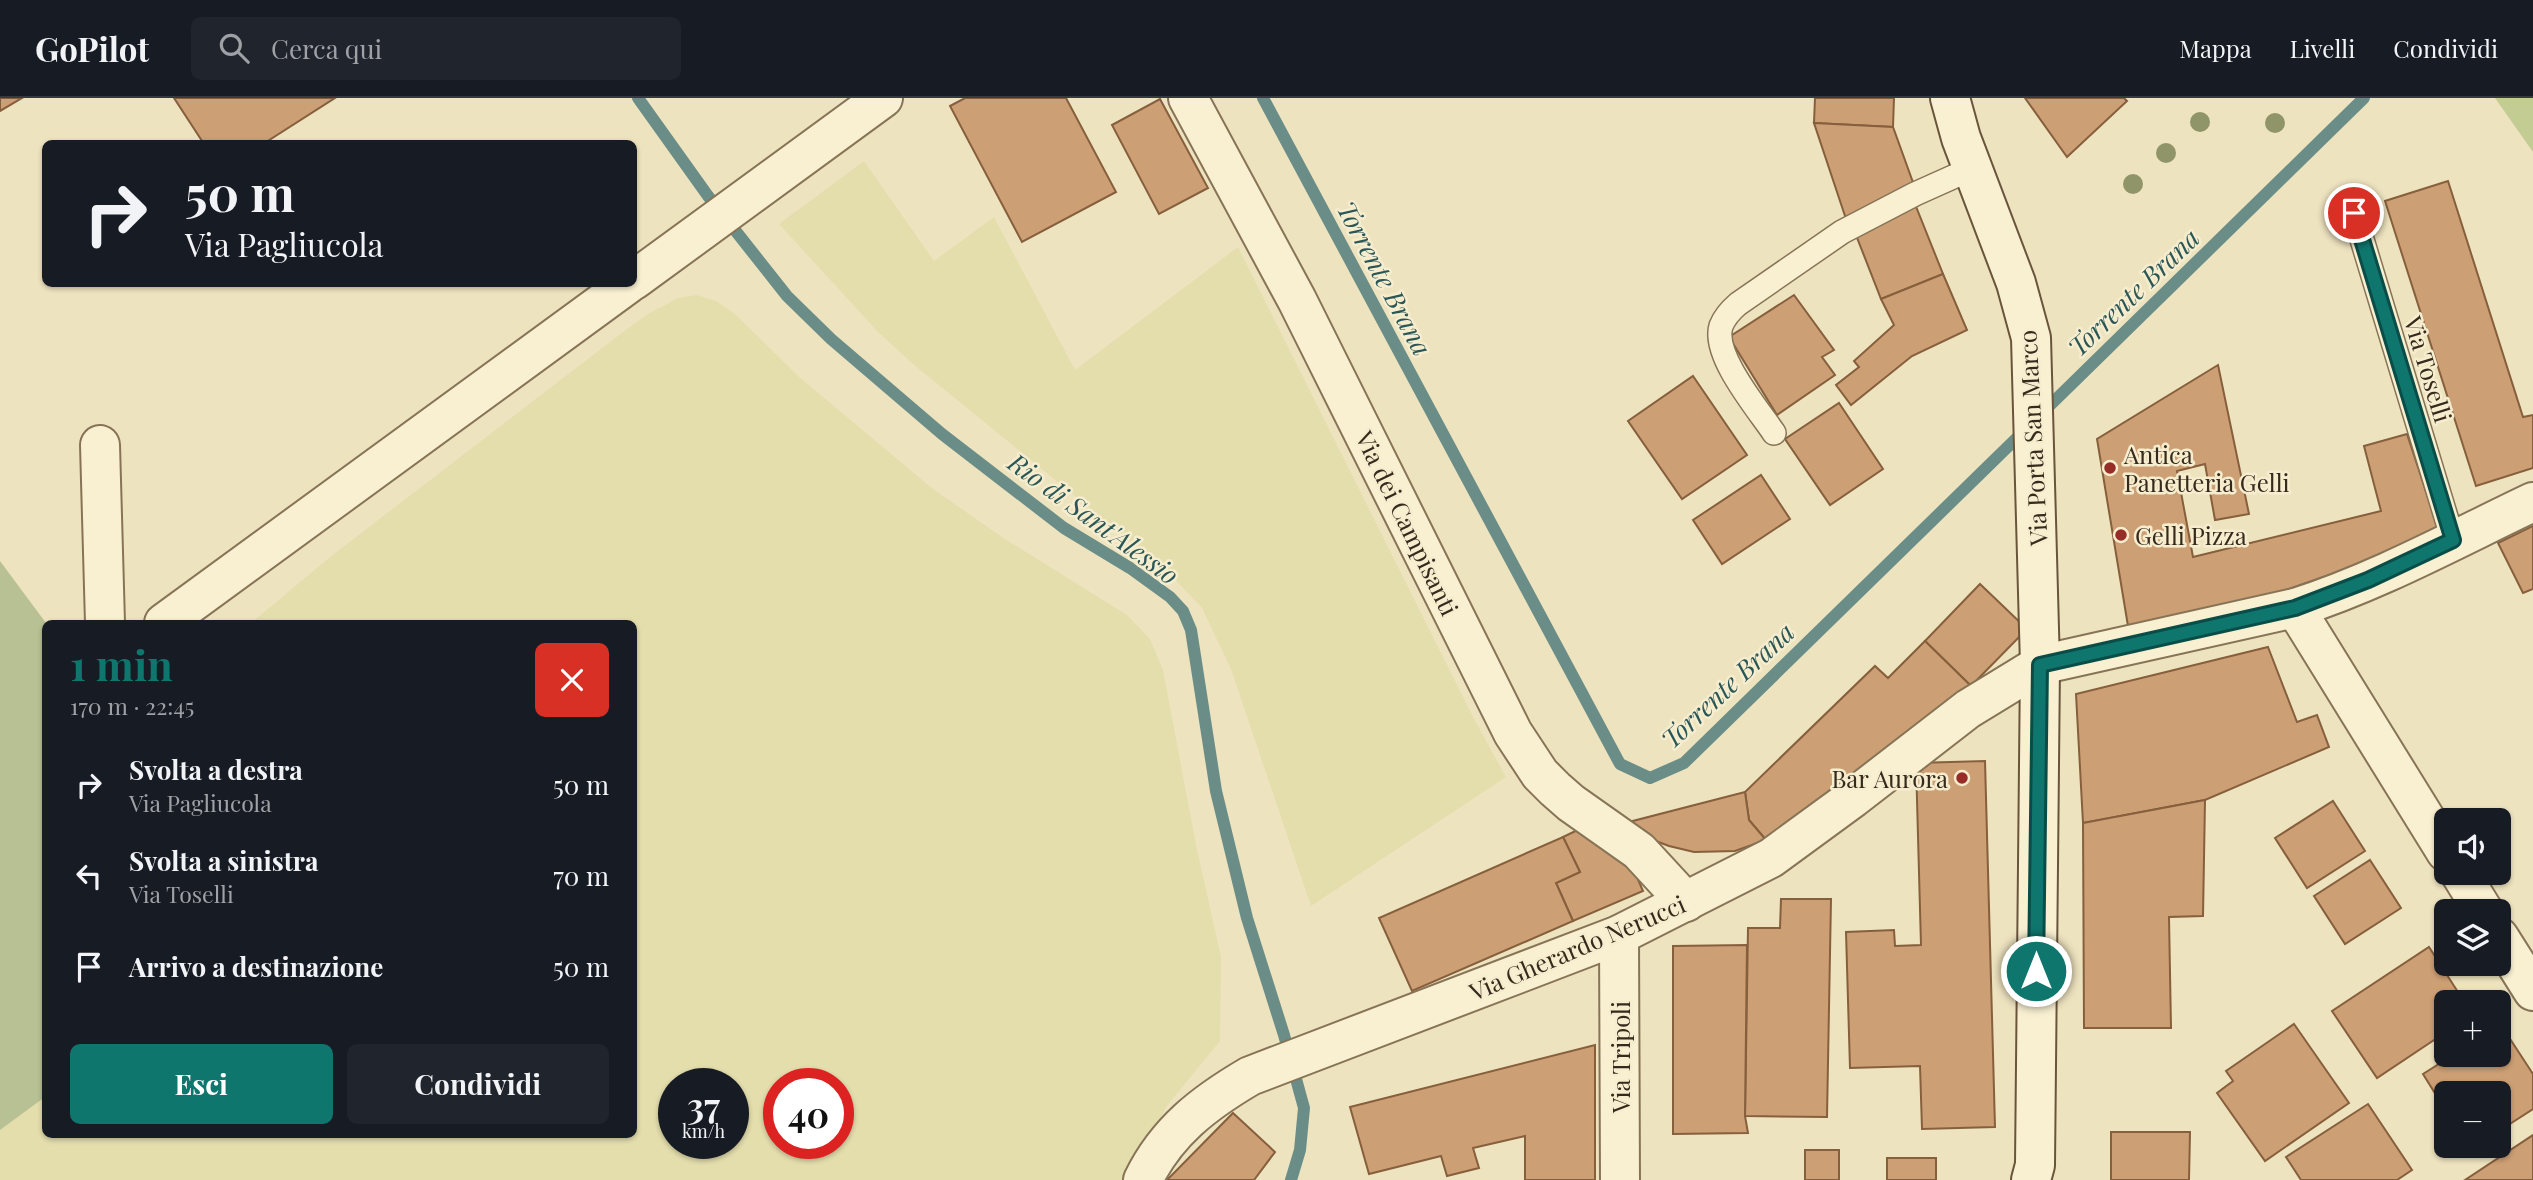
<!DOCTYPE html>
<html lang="it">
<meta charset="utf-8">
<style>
:root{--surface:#171b24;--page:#20242c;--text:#f1f3f6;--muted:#9ea1a6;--line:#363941;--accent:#0f766e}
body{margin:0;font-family:"Playfair Display",serif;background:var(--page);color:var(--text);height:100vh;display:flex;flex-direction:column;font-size:26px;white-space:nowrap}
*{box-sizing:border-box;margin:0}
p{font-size:23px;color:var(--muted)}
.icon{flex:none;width:38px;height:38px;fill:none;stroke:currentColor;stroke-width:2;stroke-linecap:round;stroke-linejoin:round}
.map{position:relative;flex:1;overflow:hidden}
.side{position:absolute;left:42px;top:522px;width:595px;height:518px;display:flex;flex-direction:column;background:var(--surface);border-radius:10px;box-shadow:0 2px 5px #0004}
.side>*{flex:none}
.banner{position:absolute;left:42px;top:42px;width:595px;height:147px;border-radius:10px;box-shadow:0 2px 5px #0004;background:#171b24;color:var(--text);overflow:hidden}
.buttons{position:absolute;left:2434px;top:710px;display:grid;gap:14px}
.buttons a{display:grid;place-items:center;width:77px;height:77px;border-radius:10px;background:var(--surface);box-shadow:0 2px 5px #0004;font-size:35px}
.speed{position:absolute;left:658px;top:970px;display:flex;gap:14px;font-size:35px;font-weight:700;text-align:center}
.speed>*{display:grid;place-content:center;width:91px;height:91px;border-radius:50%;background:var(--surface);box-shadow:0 2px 5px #0004;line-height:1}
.speed small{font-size:18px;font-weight:400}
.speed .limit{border:10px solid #d22;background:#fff;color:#111}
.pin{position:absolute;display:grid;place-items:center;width:60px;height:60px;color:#fff;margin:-30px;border:4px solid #fff;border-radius:50%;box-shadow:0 2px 7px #0007}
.me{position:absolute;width:77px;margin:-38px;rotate:0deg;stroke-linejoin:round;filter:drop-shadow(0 0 5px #0008)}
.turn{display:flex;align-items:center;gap:24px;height:147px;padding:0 28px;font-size:32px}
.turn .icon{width:91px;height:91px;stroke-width:2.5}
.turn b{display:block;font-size:49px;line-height:60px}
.round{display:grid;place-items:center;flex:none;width:74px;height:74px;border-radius:10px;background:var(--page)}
.headline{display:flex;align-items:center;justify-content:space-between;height:119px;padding:0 28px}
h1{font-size:42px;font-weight:700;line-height:52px;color:var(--accent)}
.action{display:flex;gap:14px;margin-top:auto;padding:14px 28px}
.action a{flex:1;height:80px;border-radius:10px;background:var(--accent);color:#fff;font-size:28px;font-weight:700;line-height:80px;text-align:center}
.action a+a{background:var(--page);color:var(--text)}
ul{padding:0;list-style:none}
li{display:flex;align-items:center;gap:21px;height:91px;padding:0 28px}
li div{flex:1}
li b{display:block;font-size:26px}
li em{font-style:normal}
header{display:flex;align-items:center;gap:42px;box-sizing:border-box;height:98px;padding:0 35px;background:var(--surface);border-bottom:2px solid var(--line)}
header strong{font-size:33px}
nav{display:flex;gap:38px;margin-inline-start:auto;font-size:24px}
.search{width:490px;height:63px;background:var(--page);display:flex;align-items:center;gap:18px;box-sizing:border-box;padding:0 24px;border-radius:10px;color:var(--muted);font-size:26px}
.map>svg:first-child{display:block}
</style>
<header>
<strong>GoPilot</strong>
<div class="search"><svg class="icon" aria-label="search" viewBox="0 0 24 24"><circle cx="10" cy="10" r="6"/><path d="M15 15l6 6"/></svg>Cerca qui</div>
<nav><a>Mappa</a><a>Livelli</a><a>Condividi</a></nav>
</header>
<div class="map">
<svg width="2533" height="1082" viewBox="0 0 2533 1082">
<rect width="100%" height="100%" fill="#eee3bf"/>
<g fill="#e4dead" fill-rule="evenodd">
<polygon points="864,63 934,163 994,119 1075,272 1238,149 1474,621 1506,679 1311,808 1231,571 1202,510 1167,473 913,266 878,234 779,126"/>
<path d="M697 197 716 203 735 216 798 278 933 391 1005 441 1127 517 1150 541 1163 572 1196 747 1221 859 1220 943 1166 1009 1131 1082H0V1032L45 999 46 1036H634V525H251L330 459 623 234 648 216 678 200ZM674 985H733V1045H674ZM779 985H838V1045H779Z"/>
</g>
<polygon fill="#c2cc93" points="2495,0 2533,0 2533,54"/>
<polygon fill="#b8c193" points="0,463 46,525 45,999 0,1032"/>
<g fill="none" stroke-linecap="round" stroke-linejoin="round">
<g stroke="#6a8e87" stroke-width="12">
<polyline points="638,0 708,98 787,198 831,241 942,336 1064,430 1130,470 1170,499 1183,513 1191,532 1216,693 1247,820 1284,937 1304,1010 1300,1052 1291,1082"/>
<polyline points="1263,0 1620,666 1650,680 1684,665 2026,331"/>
<polyline points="2042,315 2364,0"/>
</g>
</g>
<g fill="#cd9f74" stroke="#865f3d" stroke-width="2">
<polygon points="0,0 22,0 0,13"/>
<polygon points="174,0 335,0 263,46 204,46"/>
<polygon points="965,0 1066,0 1116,94 1022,144 950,8"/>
<polygon points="1815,0 1894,0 1893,29 1814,25"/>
<polygon points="2025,0 2124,0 2127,3 2067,59"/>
<polygon points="1160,1 1208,90 1159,116 1112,27"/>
<polygon points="1814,25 1893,29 1915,90 1846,121"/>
<polygon points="2448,83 2523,319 2533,317 2533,370 2476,388 2385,103"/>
<polygon points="1915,106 1943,176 1881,201 1854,132"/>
<polygon points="1943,176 1967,232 1912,258 1851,307 1836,287 1859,269 1854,263 1894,227 1881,201"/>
<polygon points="1794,197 1834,252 1822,259 1835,277 1777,317 1729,239"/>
<polygon points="2218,267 2249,416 2215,422 2205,366 2177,373 2193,459 2381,413 2364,348 2407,336 2438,430 2378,460 2235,510 2128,528 2097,341"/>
<polygon points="1693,278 1747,357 1682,401 1628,323"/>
<polygon points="1839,305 1883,371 1830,407 1785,341"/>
<polygon points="1761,377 1790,421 1722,466 1693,422"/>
<polygon points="2533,428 2533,491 2523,495 2498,445"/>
<polygon points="1980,486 2027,531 1971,588 1925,543"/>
<polygon points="1925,543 1971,588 1766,742 1749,722 1745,694 1875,568 1888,580"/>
<polygon points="2268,549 2297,624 2317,617 2329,649 2205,702 2083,725 2076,596"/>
<polygon points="1985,663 1995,1029 1922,1031 1920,968 1850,970 1846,834 1894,832 1895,848 1921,847 1916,665"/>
<polygon points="1745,694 1749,722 1766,742 1735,753 1694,754 1669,748 1648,740 1625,725"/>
<polygon points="2205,702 2203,818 2169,819 2171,930 2084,930 2083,725"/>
<polygon points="2333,703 2365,753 2307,790 2275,740"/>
<polygon points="1588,727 1625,751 1643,793 1573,823 1556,785 1580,774 1563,739"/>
<polygon points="1563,739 1580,774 1556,785 1573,823 1412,893 1379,820"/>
<polygon points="2370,762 2401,810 2345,846 2314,798"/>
<polygon points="1781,801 1831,801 1827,1019 1745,1018 1748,830 1780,830"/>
<polygon points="1747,847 1745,1018 1748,1035 1673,1036 1673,848"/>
<polygon points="2429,849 2465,905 2446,905 2446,934 2377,980 2332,913"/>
<polygon points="2294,926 2349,1005 2265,1063 2217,995 2233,983 2226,973"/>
<polygon points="2501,927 2533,976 2533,1011 2499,1033 2499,996 2446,996 2446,1013 2423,976 2453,957 2499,957 2499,928"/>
<polygon points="1595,947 1595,1082 1525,1082 1525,1038 1473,1050 1479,1070 1447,1078 1441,1058 1369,1076 1350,1009"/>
<polygon points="2368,1006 2412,1072 2397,1082 2301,1082 2286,1059"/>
<polygon points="1233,1015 1275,1054 1254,1082 1167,1082"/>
<polygon points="2111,1034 2190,1034 2189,1082 2111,1082"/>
<polygon points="2533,1037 2533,1082 2465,1082"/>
<rect x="1805" y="1052" width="34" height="30"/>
<rect x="1887" y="1060" width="49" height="22"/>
</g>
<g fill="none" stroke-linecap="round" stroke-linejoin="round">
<g stroke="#877457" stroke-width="26">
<g id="lane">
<polyline points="2354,115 2453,442"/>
<path d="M1774 335C1758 311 1712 257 1721 228 1725 218 1731 212 1738 206L1842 134 1915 96 1973 70"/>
</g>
</g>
<g stroke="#877457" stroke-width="42">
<g id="street">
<polyline points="1188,0 1297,202 1513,635 1540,676 1555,691 1571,705 1639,753 1686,804"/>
<polyline points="634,182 883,0"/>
<polyline points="100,347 105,525"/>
<polyline points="2295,510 2446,754"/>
<polyline points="164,525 628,186"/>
<polyline points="2460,775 2484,814"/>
<polyline points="1619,837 1620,1082"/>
<polyline points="2499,839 2533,893"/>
<path d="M1143 1082C1167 1033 1204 1005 1250 978L1619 837 1771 760 1853 700 1968 611 2040 567 2295 510C2377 484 2455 441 2533 404"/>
</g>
</g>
<g stroke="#69553b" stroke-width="42">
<polyline id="secondary" points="1950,0 1961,40 2016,185 2031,240 2040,567 2035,1067 2031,1082"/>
</g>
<use href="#lane" stroke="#f9f0d2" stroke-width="23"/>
<use href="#street" stroke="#f9f0d2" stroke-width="38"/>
<use href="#secondary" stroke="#f9f0d2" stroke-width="38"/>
</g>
<g fill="#909469">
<circle cx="2200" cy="24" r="10"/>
<circle cx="2275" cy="25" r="10"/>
<circle cx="2166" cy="55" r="10"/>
<circle cx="2133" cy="86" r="10"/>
</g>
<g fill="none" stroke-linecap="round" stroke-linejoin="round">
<g stroke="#0a4d48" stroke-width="18">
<polyline id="route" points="2036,873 2040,567 2295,510 2368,482 2453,442 2354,115"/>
</g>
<use href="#route" stroke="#0f766e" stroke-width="12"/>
</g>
<g fill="#972d27" stroke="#f6edcf" stroke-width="2.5">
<circle cx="2110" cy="370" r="7"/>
<circle cx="2121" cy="437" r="7"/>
<circle cx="1962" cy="680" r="7"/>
</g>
<g text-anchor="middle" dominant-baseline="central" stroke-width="5" stroke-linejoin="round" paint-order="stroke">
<g font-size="24" fill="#362a1c" stroke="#f6edcf">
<text transform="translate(2429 271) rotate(73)">Via Toselli</text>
<text transform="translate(2032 340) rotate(-93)">Via Porta San Marco</text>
<text transform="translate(1408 425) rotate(64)">Via dei Campisanti</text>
<text transform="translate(1577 849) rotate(-23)">Via Gherardo Nerucci</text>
<text transform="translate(1620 959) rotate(-90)">Via Tripoli</text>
</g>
<g font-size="24" fill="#362a1c" stroke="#f6edcf" text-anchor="start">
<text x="2124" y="356">Antica<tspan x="2124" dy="28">Panetteria Gelli</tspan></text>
<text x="2135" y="437">Gelli Pizza</text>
<text x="1948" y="680" text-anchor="end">Bar Aurora</text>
</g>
<g font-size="26" font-style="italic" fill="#2b5656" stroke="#f6edcf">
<text transform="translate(1385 180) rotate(62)">Torrente Brana</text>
<text transform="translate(2133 194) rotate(-44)">Torrente Brana</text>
<text transform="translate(1094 420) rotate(36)">Rio di Sant'Alessio</text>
<text transform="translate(1727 587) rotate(-43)">Torrente Brana</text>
</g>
</g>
</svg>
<div class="buttons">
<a><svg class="icon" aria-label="sound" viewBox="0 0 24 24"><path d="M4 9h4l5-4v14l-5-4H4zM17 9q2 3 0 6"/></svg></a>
<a><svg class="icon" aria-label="layers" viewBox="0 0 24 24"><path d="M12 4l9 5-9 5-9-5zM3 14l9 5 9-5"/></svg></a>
<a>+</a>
<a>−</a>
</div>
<div class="speed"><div>37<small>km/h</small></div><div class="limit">40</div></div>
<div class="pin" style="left:2354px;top:115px;background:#d93025"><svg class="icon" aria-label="arrive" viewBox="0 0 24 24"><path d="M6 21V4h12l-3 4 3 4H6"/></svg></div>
<svg class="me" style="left:2036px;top:873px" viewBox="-20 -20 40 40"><circle r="17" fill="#0f766e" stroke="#fff" stroke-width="3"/><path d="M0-11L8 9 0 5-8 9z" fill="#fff"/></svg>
<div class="banner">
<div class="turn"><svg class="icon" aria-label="right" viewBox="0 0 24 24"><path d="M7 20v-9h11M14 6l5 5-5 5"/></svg><div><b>50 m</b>Via Pagliucola</div></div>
</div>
<section class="side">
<div class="headline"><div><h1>1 min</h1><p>170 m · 22:45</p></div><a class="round" style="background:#d93025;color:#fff"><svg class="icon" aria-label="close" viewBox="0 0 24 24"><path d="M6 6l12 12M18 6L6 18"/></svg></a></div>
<ul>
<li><svg class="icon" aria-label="right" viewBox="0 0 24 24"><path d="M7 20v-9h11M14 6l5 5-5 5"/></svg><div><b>Svolta a destra</b><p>Via Pagliucola</p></div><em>50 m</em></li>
<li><svg class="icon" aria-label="left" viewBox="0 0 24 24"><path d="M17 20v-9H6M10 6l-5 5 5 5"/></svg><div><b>Svolta a sinistra</b><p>Via Toselli</p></div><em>70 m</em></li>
<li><svg class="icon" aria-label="arrive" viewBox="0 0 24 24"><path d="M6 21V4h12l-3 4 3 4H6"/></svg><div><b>Arrivo a destinazione</b></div><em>50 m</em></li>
</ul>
<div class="action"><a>Esci</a><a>Condividi</a></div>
</section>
</div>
